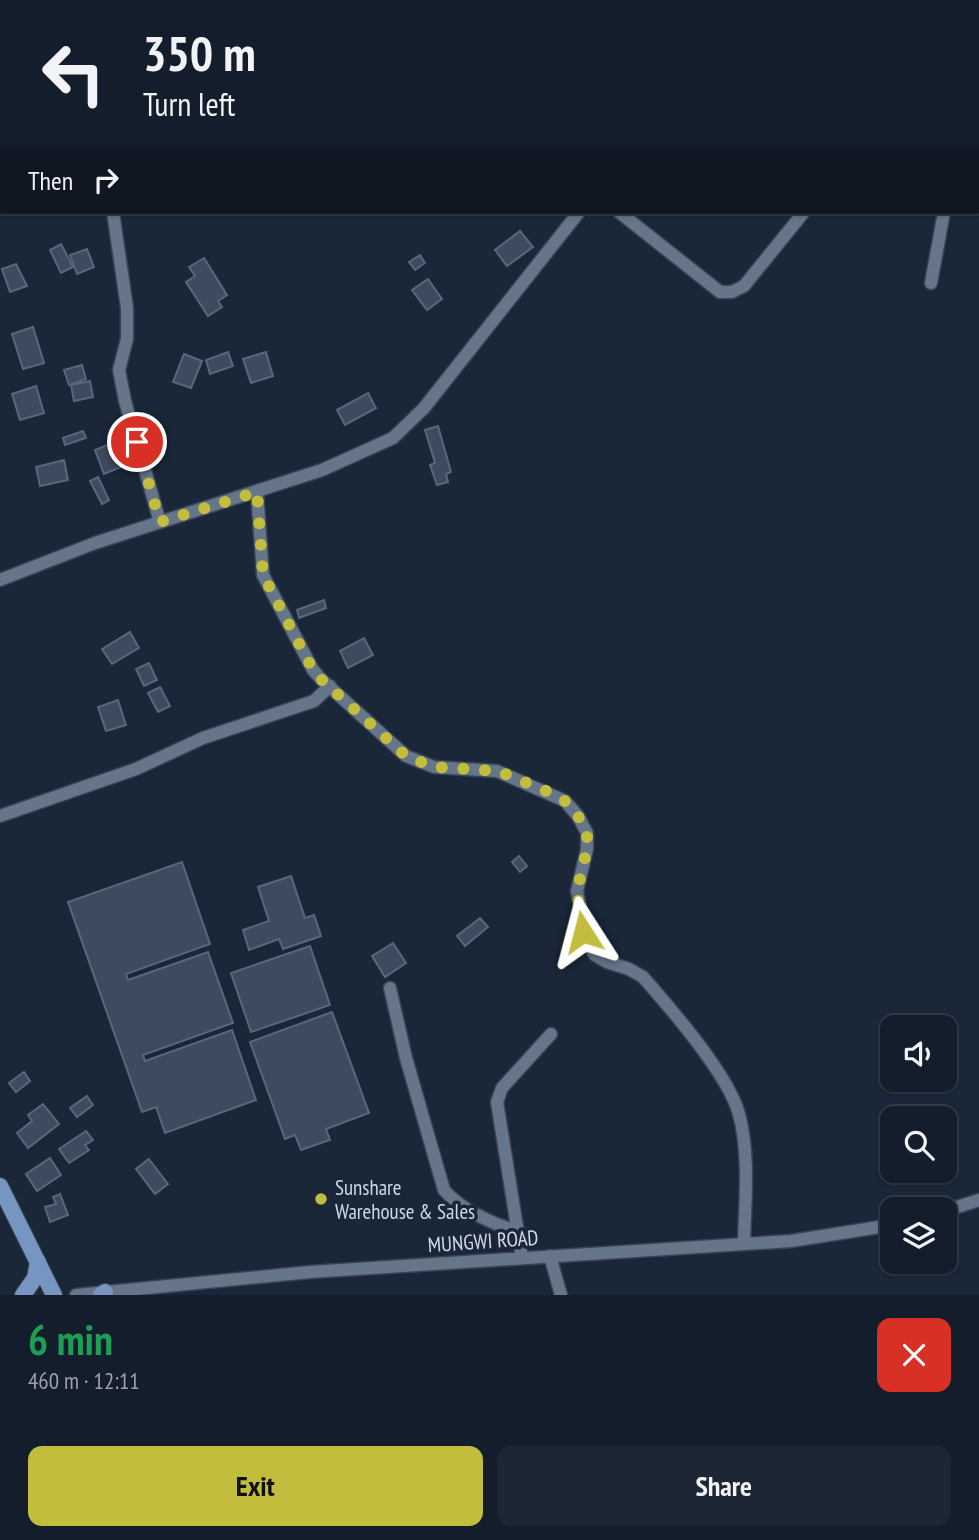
<!DOCTYPE html>
<meta charset="utf-8">
<style>
:root{--surface:#141d2b;--page:#1d2633;--text:#f1f3f6;--muted:#9da2a9;--line:#333b47;--accent:#c3bd3e}
body{margin:0;font-family:"PT Sans Narrow",sans-serif;background:var(--page);color:var(--text);height:100vh;display:flex;flex-direction:column;font-size:26px;white-space:nowrap}
*{box-sizing:border-box;margin:0}
p{font-size:23px;color:var(--muted)}
.icon{flex:none;width:38px;height:38px;fill:none;stroke:currentColor;stroke-width:2;stroke-linecap:round;stroke-linejoin:round}
.map{position:relative;height:1295px;overflow:hidden}
.sheet{display:flex;flex-direction:column;background:var(--surface);flex:1}
.sheet>*{flex:none}
.hud{position:absolute;left:0px;top:0px;width:980px;height:214px;box-shadow:0 2px 5px #0004,0 0 0 2px var(--line);background:#141d2b;color:var(--text);overflow:hidden}
.fabs{position:absolute;left:880px;top:1015px;display:grid;gap:14px}
.fabs a{display:grid;place-items:center;width:77px;height:77px;border-radius:14px;background:var(--surface);box-shadow:0 2px 5px #0004,0 0 0 2px var(--line);font-size:35px}
.pin{position:absolute;display:grid;place-items:center;width:60px;height:60px;color:#fff;margin:-30px;border:4px solid #fff;border-radius:50%;box-shadow:0 2px 7px #0007}
.me{position:absolute;width:77px;margin:-38px;rotate:351deg;stroke-linejoin:round;filter:drop-shadow(0 0 5px #0008)}
.turn{display:flex;align-items:center;gap:24px;height:147px;padding:0 28px;font-size:32px}
.turn .icon{width:91px;height:91px;stroke-width:2.5}
.turn b{display:block;font-size:49px;line-height:60px}
.then{display:flex;align-items:center;height:66px;padding:0 28px;background:#0003;gap:14px;font-size:26px}
.round{display:grid;place-items:center;flex:none;width:74px;height:74px;border-radius:14px;background:var(--page)}
.headline{display:flex;align-items:center;justify-content:space-between;height:119px;padding:0 28px}
h1{font-size:42px;font-weight:700;line-height:52px;color:#1e9e55}
.button{display:flex;gap:14px;margin-top:auto;padding:14px 28px}
.button a{flex:1;height:80px;border-radius:14px;background:var(--accent);color:#111;font-size:28px;font-weight:700;line-height:80px;text-align:center}
.button a+a{background:var(--page);color:var(--text)}
.map>svg:first-child{display:block}
</style>
<div class="map">
<svg width="979" height="1295" viewBox="0 0 979 1295">
<rect width="100%" height="100%" fill="#1a2739"/>
<g fill="#3d4b5f" stroke="#58677d" stroke-width="2">
<polygon points="520,231 533,247 507,266 495,250"/>
<polygon points="61,244 73,267 61,273 50,250"/>
<polygon points="87,249 94,267 77,274 70,255"/>
<polygon points="420,255 425,263 415,270 409,262"/>
<polygon points="204,258 227,295 218,301 222,307 208,316 186,282 195,276 189,267"/>
<polygon points="16,264 27,286 10,292 2,269"/>
<polygon points="428,279 442,299 427,310 412,290"/>
<polygon points="33,327 44,363 23,369 12,334"/>
<polygon points="228,352 233,366 210,374 206,360"/>
<polygon points="266,352 273,376 251,383 243,359"/>
<polygon points="184,354 202,361 191,388 173,382"/>
<polygon points="82,365 86,379 69,385 64,370"/>
<polygon points="90,381 93,397 74,401 71,385"/>
<polygon points="36,386 44,413 20,420 12,394"/>
<polygon points="368,393 376,408 345,425 337,410"/>
<polygon points="438,426 451,472 446,474 448,482 437,485 430,465 435,463 425,430"/>
<polygon points="83,431 86,438 65,445 63,438"/>
<polygon points="126,437 136,461 104,474 95,450"/>
<polygon points="64,460 68,480 40,486 36,467"/>
<polygon points="98,477 109,500 102,504 90,481"/>
<polygon points="324,600 326,608 299,618 297,610"/>
<polygon points="130,632 139,648 112,664 102,649"/>
<polygon points="364,638 373,655 348,668 340,651"/>
<polygon points="149,663 157,680 144,686 136,669"/>
<polygon points="160,687 170,706 158,712 148,693"/>
<polygon points="118,700 126,725 106,731 98,707"/>
<polygon points="519,856 527,866 520,872 512,862"/>
<polygon points="182,862 210,944 126,974 128,980 208,952 233,1023 143,1055 145,1061 232,1030 256,1100 165,1133 156,1107 142,1112 68,902"/>
<polygon points="291,876 305,918 314,915 321,936 283,949 279,939 249,950 243,930 269,921 258,887"/>
<polygon points="480,918 488,927 465,946 457,936"/>
<polygon points="393,943 406,963 385,977 372,956"/>
<polygon points="310,946 330,1005 251,1032 231,973"/>
<polygon points="332,1012 369,1113 326,1129 330,1140 301,1150 295,1135 285,1139 250,1042"/>
<polygon points="24,1072 30,1081 16,1092 9,1083"/>
<polygon points="87,1096 93,1105 77,1117 70,1108"/>
<polygon points="43,1104 59,1124 28,1148 17,1133 32,1121 28,1115"/>
<polygon points="86,1131 93,1140 85,1145 89,1150 69,1163 59,1149"/>
<polygon points="50,1158 61,1175 37,1191 26,1174"/>
<polygon points="149,1159 168,1184 155,1194 136,1169"/>
<polygon points="60,1194 68,1215 50,1222 45,1207 56,1204 53,1197"/>
</g>
<g fill="none" stroke-linecap="round" stroke-linejoin="round">
<g stroke="#394353" stroke-width="15">
<g id="minor">
<polyline points="352,2 354,0"/>
<polyline points="978,64 979,64"/>
<polyline points="0,145 2,144"/>
<polyline points="113,212 127,308 127,339 119,370 125,401 160,522"/>
<polyline points="619,212 720,292 732,292 744,286 804,212"/>
<polyline points="931,283 944,212"/>
<path d="M257 492 263 575 313 670 322 680 406 756 434 767 497 771 565 801 578 816 587 833V849L577 891 588 945 595 955 607 962 629 969 643 977C671 1009 728 1074 739 1114 750 1155 745 1202 744 1244"/>
<polyline points="0,580 95,543 322,470 393,438 424,408 579,212"/>
<polyline points="0,816 136,769 203,738 314,701 330,686"/>
<path d="M390 988 406 1058 444 1190C460 1209 496 1226 519 1231"/>
<polyline points="945,1211 979,1200"/>
<polyline points="550,1256 561,1295"/>
<polyline points="522,1258 497,1102 502,1088 551,1034"/>
<polyline points="76,1295 310,1272 791,1241 892,1225"/>
</g>
</g>
<g stroke="#394353" stroke-width="18">
<g id="major">
<polyline points="0,1186 54,1295"/>
<polyline points="23,1295 35,1278 38,1262"/>
<polyline points="101,1295 105,1292"/>
</g>
</g>
<use href="#minor" stroke="#65758a" stroke-width="12"/>
<use href="#major" stroke="#7696c1" stroke-width="16"/>
</g>
<g fill="none" stroke-linecap="round" stroke-linejoin="round">
<polyline stroke="#c3bd3e" stroke-width="12" stroke-dasharray="0 21.6" points="137,442 160,522 257,492 263,575 313,670 322,680 406,756 434,767 498,771 549,792 565,801 578,816 587,833 587,849 577,891 583,932"/>
</g>
<circle fill="#c3bd3e" stroke="#1a2739" stroke-width="2.5" cx="321" cy="1199" r="7"/>
<g text-anchor="middle" dominant-baseline="central" stroke-width="7" stroke-linejoin="round" paint-order="stroke">
<g font-size="21" fill="#ced7e3" stroke="#1a2739" text-anchor="start">
<text x="335" y="1187">Sunshare<tspan x="335" dy="24">Warehouse &amp; Sales</tspan></text>
</g>
<g font-size="21" fill="#ced7e3" stroke="#1a2739">
<text transform="translate(483 1241) rotate(-4)">MUNGWI ROAD</text>
</g>
</g>
</svg>
<div class="fabs">
<a><svg class="icon" aria-label="sound" viewBox="0 0 24 24"><path d="M4 9h4l5-4v14l-5-4H4zM17 9q2 3 0 6"/></svg></a>
<a><svg class="icon" aria-label="search" viewBox="0 0 24 24"><circle cx="10" cy="10" r="6"/><path d="M15 15l6 6"/></svg></a>
<a><svg class="icon" aria-label="layers" viewBox="0 0 24 24"><path d="M12 4l9 5-9 5-9-5zM3 14l9 5 9-5"/></svg></a>
</div>
<div class="pin" style="left:137px;top:442px;background:#d93025"><svg class="icon" aria-label="arrive" viewBox="0 0 24 24"><path d="M6 21V4h12l-3 4 3 4H6"/></svg></div>
<svg class="me" style="left:583px;top:932px" viewBox="-20 -20 40 40"><path d="M0-17L14 15 0 8-14 15z" fill="#c3bd3e" stroke="#fff" stroke-width="4"/></svg>
<div class="hud">
<div class="turn"><svg class="icon" aria-label="left" viewBox="0 0 24 24"><path d="M17 20v-9H6M10 6l-5 5 5 5"/></svg><div><b>350 m</b>Turn left</div></div>
<div class="then">Then<svg class="icon" aria-label="right" viewBox="0 0 24 24"><path d="M7 20v-9h11M14 6l5 5-5 5"/></svg></div>
</div>
</div>
<section class="sheet">
<div class="headline"><div><h1>6 min</h1><p>460 m · 12:11</p></div><a class="round" style="background:#d93025;color:#fff"><svg class="icon" aria-label="close" viewBox="0 0 24 24"><path d="M6 6l12 12M18 6L6 18"/></svg></a></div>
<div class="button"><a>Exit</a><a>Share</a></div>
</section>
